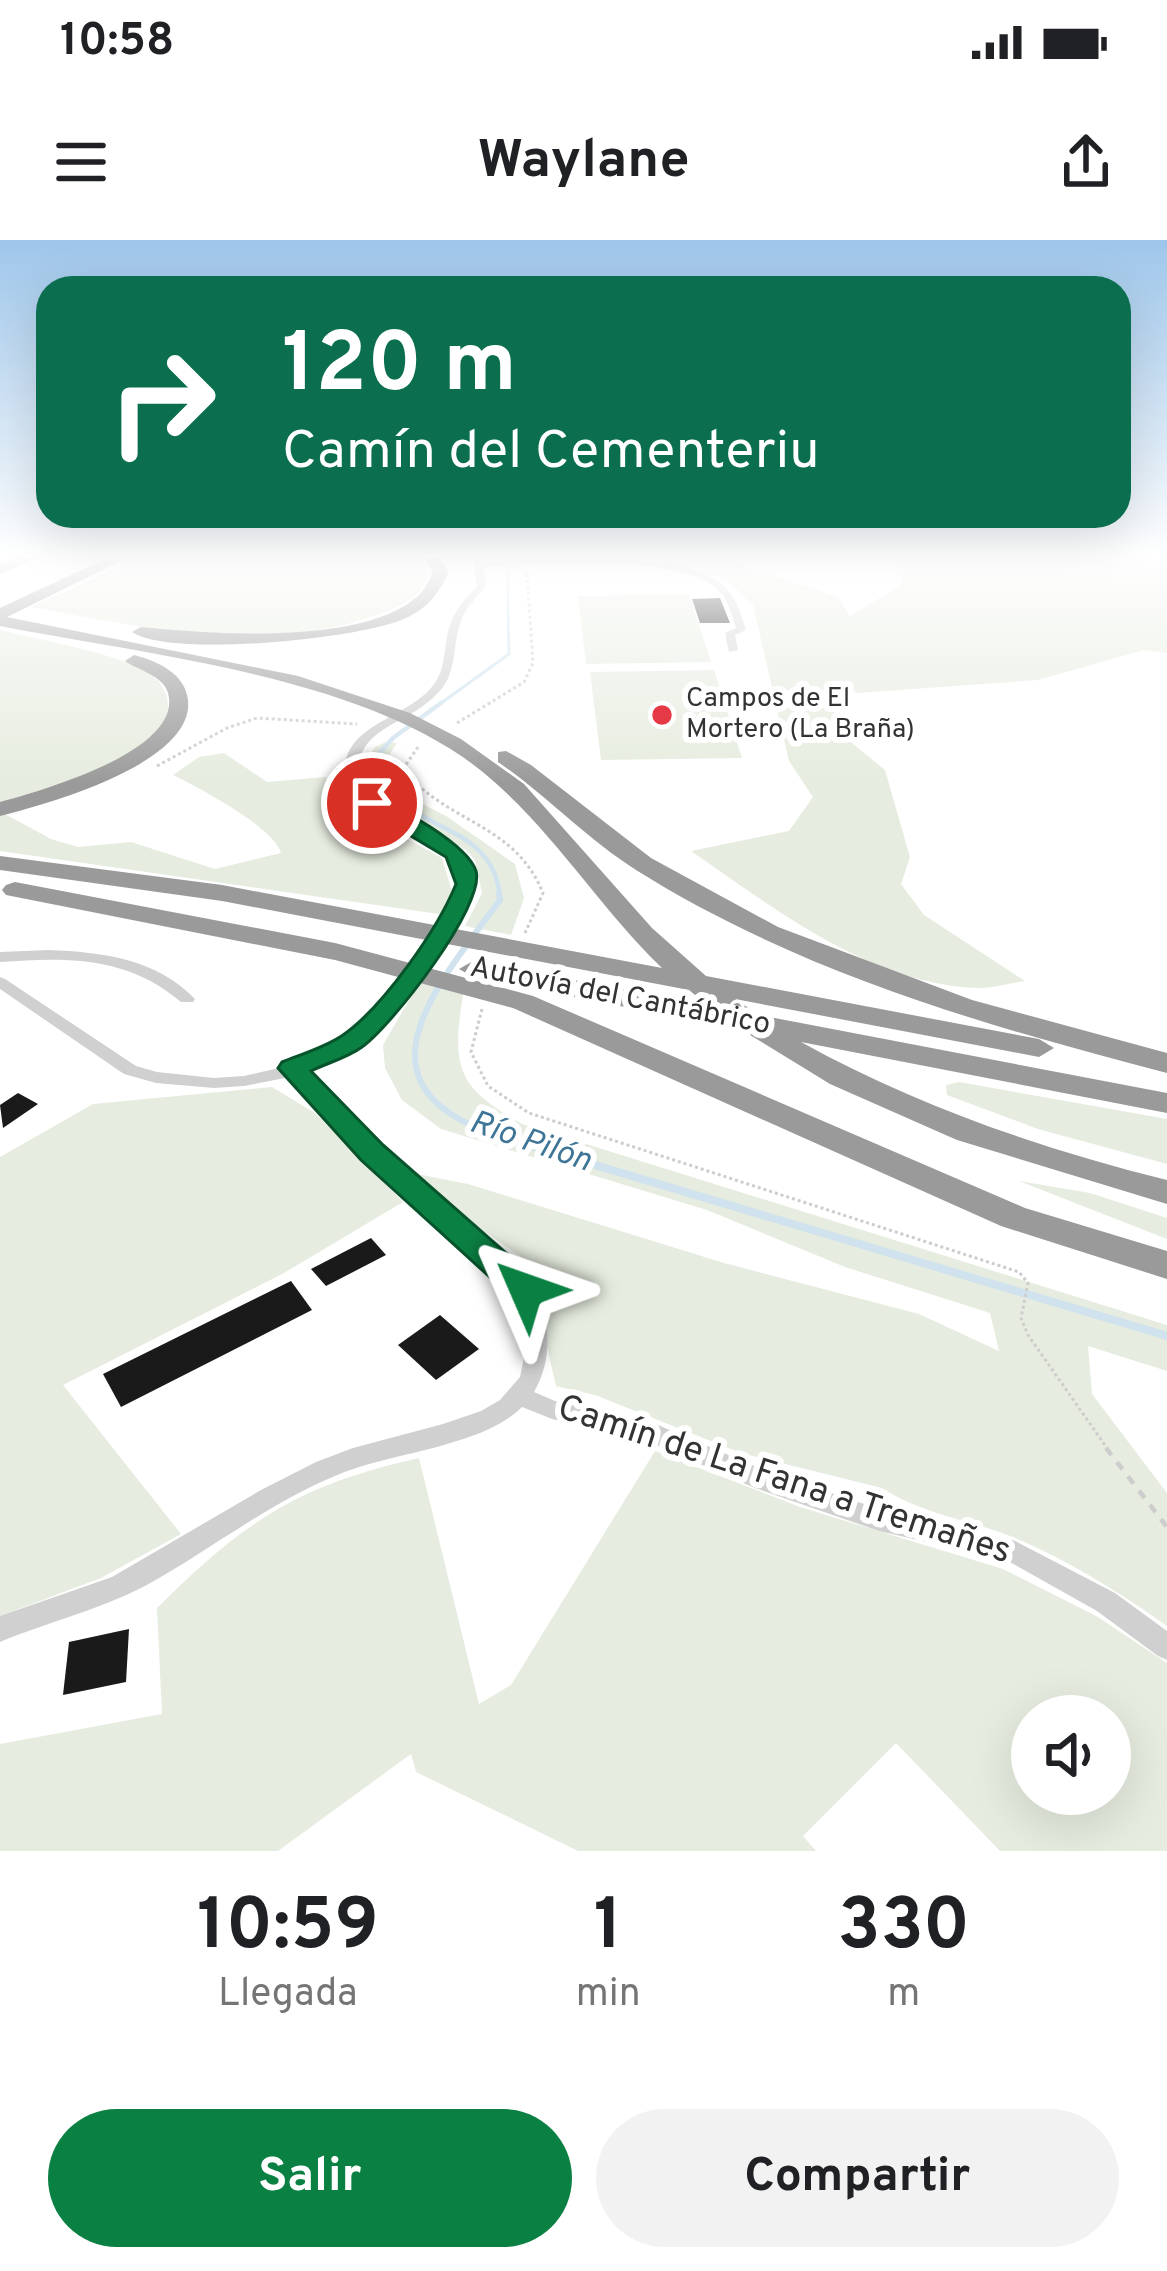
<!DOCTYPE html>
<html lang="es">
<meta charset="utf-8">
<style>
:root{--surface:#fff;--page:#f2f2f2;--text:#202124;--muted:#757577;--accent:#0b8043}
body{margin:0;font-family:Overpass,sans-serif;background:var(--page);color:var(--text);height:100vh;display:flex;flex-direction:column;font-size:45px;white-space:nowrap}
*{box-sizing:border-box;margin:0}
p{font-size:39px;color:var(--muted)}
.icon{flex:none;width:66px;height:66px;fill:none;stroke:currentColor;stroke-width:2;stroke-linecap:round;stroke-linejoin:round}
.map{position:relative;height:1611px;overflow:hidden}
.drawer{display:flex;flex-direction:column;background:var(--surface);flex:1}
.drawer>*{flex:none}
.banner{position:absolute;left:36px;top:36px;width:1095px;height:252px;border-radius:36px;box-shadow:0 12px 48px #0002;background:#0b6e4f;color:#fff;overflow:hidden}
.fabs{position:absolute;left:1011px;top:1455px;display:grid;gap:24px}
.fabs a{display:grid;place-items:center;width:120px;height:120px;border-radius:50%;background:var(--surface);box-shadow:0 12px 48px #0002;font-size:60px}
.pin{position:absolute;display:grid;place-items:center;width:102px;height:102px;color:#fff;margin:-51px;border:6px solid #fff;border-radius:50%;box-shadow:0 3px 12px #0007}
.me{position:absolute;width:132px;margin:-66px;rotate:313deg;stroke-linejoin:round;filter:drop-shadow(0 0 9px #0008)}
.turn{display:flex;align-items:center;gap:42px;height:252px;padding:0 48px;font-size:54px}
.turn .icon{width:156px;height:156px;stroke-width:2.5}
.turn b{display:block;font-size:84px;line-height:102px}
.eta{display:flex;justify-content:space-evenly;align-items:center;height:204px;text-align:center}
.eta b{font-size:72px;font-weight:700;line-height:84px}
.action{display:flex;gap:24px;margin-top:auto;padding:24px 48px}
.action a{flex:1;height:138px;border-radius:72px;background:var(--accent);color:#fff;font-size:48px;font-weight:700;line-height:138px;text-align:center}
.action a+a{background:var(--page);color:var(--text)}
.status{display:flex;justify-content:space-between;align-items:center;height:84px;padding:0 60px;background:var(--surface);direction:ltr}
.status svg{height:33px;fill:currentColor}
header{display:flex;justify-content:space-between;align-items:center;height:156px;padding:0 48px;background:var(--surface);font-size:54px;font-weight:700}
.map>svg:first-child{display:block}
</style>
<div class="status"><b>10:58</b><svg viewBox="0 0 49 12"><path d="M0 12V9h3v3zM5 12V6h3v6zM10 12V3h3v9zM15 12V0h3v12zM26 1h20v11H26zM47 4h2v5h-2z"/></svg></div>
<header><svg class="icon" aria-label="menu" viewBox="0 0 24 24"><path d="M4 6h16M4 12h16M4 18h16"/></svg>Waylane<svg class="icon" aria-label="share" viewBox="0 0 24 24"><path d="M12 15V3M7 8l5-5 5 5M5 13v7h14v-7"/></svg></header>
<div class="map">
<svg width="1167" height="1611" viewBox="0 0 1167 1611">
<rect width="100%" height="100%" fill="#fff"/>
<g fill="#e6ecdf" fill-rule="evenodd">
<path d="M141 317H420L428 332C424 359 396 368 373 376 261 416 144 387 31 367Z"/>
<path d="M659 317 723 318 838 357 850 376 903 344 894 324 901 317H1167V413L1144 410 1038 440 857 453 840 440 841 476 836 490 885 530 910 617 901 644 924 675 1025 741C1010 743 994 748 979 748 872 745 775 669 691 611L789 591 813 557 789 521 753 365 725 339 666 324Z"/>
<polygon points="689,354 711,422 586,424 578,356"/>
<path d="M0 390C35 399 126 415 151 434 161 442 168 454 168 466 167 523 43 551 0 563Z"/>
<polygon points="714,430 742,518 601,520 590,432"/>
<polygon points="386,502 397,503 385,521 403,554 446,576 515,624 524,658 511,695 465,686 482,653 475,620 466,610 366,550 362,528 375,507"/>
<path d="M224 513 267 542 325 537 363 575 442 618 453 655 446 675 0 611V574H5L51 599 78 607 131 602 215 629 281 613C275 588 198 547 173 535L199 517Z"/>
<path d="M420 741 463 754C452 827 455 846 522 884L1167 1085V1131L1088 1106 1092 1154 1167 1253V1386C1117 1351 1070 1321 1013 1297 970 1280 922 1274 882 1248L741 1213 595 1155 556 1146 532 1042 579 1057 413 942 412 933 468 944 724 1023 919 1074 999 1111 990 1073 845 1027 707 970 441 889 402 860 385 828 383 805Z"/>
<polygon points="959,842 1167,879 1167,924 1038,889 947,855 946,845"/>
<polygon points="272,847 315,873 403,962 284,1033 63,1145 181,1294 101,1338 0,1376 0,917 93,864"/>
<polygon points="1019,941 1090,953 1167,978 1167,999"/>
<path d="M655 1211 800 1267 1003 1329 1098 1377 1167 1423V1611H1000L896 1503 803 1596 816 1611H578L416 1532 411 1514 278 1611H0V1504L162 1474 157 1368C245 1281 296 1246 419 1218L479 1464 511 1445ZM1032 1476H1110V1554H1032Z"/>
</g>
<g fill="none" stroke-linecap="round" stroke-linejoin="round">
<polyline stroke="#cfe2ee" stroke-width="3" points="437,466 509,414 507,317"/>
<path stroke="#cfe2ee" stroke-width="4.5" d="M441 463 393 498 373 520C398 598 491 575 500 656"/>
<path stroke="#cfe2ee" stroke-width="6" d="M499 653 500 660C432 752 345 850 508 899"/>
<polyline stroke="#cfe2ee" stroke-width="8" points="498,896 1167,1096"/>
</g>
<g fill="#1a1a1a">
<polygon points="720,358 730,383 700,383 692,359"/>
<polygon points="18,853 38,864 3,888 0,865"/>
<polygon points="371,998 386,1015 326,1046 311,1029"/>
<polygon points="291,1041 312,1070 121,1167 103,1134"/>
<polygon points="440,1075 479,1109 436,1140 398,1105"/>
<polygon points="129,1389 126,1442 63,1455 69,1402"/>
</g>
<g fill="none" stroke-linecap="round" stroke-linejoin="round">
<g stroke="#cdcdcd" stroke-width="3" stroke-dasharray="3 3" stroke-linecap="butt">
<polyline points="919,324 947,317"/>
<polyline points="1098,341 1114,323 1101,317"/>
<polyline points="457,483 524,442 533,423 527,334"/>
<path d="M418 507 403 529C447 584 514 582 543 653L525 693"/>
<polyline points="157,526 227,488 257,478 357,484"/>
<polyline points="482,769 471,812 488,846 529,873 1019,1032 1028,1043 1021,1078 1028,1095 1109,1211"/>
</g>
<polyline stroke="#cdcdcd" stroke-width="4.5" stroke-dasharray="9 9" stroke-linecap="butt" points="1106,1208 1167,1287"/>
<g fill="#d0d0d0" fill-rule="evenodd">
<path d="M473 317H481L482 322C543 319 678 305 725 347 737 358 741 376 746 390L735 395 738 410 729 412 725 393 736 388C732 377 729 363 722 354 684 310 538 325 483 327L486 346C476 358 464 369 460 384 452 409 457 435 437 454 403 489 353 485 357 545L459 610 468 625 471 648 457 680 382 783 358 805 334 820 305 832 378 909 533 1044C550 1080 554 1117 534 1152L555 1161 658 1185 769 1232 879 1269 1013 1300 1115 1353 1167 1391V1420L1158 1416 1097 1371 1008 1321 879 1291 755 1248 654 1204 552 1179 522 1167C481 1208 389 1212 335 1236 267 1264 209 1311 145 1346 99 1370 48 1382 0 1402V1376L112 1337 261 1250 316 1222 353 1208 443 1184 481 1171 500 1160 520 1137 527 1103 517 1054 366 917 290 837 244 846 214 848 156 843 124 834 0 749V737L5 739 136 826 157 832 214 838 244 836 296 824 323 812 359 787 381 764 443 680 457 648V637L449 615 347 550C331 485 399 484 431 448 447 431 443 406 450 385 455 369 467 357 477 346Z"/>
<path d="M49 710C102 712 157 719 195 759L193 762H181C127 716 68 717 0 722V712Z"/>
</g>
<g fill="#9a9a9a" fill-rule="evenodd">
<polygon points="18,317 41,317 0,334 0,324"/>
<path d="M109 317H129L7 377 298 436 410 473 461 499 524 544 652 688 706 736 1039 799 1054 808 1039 817 735 759 759 775 1167 853V873L801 802C917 866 1039 908 1167 940V964L957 900 830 844 742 790 473 737 459 729 473 721 707 765 689 750 222 661 0 630V616L222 645 662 728C598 666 552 589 484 533 366 436 147 415 0 386V368Z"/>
<path d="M424 317H439L449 332C438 354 429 367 406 378 362 399 170 418 132 392L141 387C212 394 362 406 418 356 425 350 429 340 433 332Z"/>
<path d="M134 415C157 421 185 433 188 460 195 523 48 564 0 576V562C40 551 184 511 168 453 163 435 137 430 125 421Z"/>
<path d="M506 511 531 525 651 618 778 687 972 760 1167 813V833C982 785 799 732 636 630 587 599 546 555 498 522V512Z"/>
<polygon points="15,642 335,703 533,756 1025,968 1167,1011 1167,1039 1001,986 513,768 335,720 6,655 2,650 6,645"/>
</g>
</g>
<linearGradient id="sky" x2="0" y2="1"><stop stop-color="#9ec6ea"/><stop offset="0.58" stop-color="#fff"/><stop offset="1" stop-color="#fff" stop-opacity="0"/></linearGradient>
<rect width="1167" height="543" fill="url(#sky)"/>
<path fill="#0b8043" stroke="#07532c" stroke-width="3" d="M372 557C398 565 468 605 476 631 486 665 391 787 362 807 347 818 327 823 311 831L383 905 538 1041 543 1050 538 1059 526 1063 514 1059 361 920 278 828 282 822C302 814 326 807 343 795 383 767 438 689 456 644L446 617 364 568 361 563Z"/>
<circle fill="#e63946" stroke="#fff" stroke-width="4.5" cx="662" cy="475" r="12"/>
<g text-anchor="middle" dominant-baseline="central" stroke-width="12" stroke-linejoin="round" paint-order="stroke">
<g font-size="27" fill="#333" stroke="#fff" text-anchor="start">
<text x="686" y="459">Campos de El<tspan x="686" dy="31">Mortero (La Braña)</tspan></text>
</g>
<g font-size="30" fill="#333" stroke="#fff">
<text transform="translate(620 757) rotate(11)">Autovía del Cantábrico</text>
</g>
<g font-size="33" font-style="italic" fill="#3f7597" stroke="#fff">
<text transform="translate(530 903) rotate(19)">Río Pilón</text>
</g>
<g font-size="36" fill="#333" stroke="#fff">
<text transform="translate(784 1241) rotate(18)">Camín de La Fana a Tremañes</text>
</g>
</g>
</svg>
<div class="fabs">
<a><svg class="icon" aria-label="sound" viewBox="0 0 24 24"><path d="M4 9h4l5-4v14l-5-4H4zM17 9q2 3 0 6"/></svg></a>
</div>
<div class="pin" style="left:372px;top:563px;background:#d93025"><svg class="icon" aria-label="arrive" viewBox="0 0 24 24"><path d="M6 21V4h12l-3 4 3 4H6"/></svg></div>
<svg class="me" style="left:526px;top:1050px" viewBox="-20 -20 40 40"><path d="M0-17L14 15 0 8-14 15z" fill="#0b8043" stroke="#fff" stroke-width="4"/></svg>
<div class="banner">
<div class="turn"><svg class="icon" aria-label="right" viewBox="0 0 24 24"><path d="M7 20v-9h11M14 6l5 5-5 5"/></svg><div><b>120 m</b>Camín del Cementeriu</div></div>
</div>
</div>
<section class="drawer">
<div class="eta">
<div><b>10:59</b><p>Llegada</p></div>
<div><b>1</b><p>min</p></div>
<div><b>330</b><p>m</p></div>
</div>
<div class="action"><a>Salir</a><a>Compartir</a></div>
</section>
